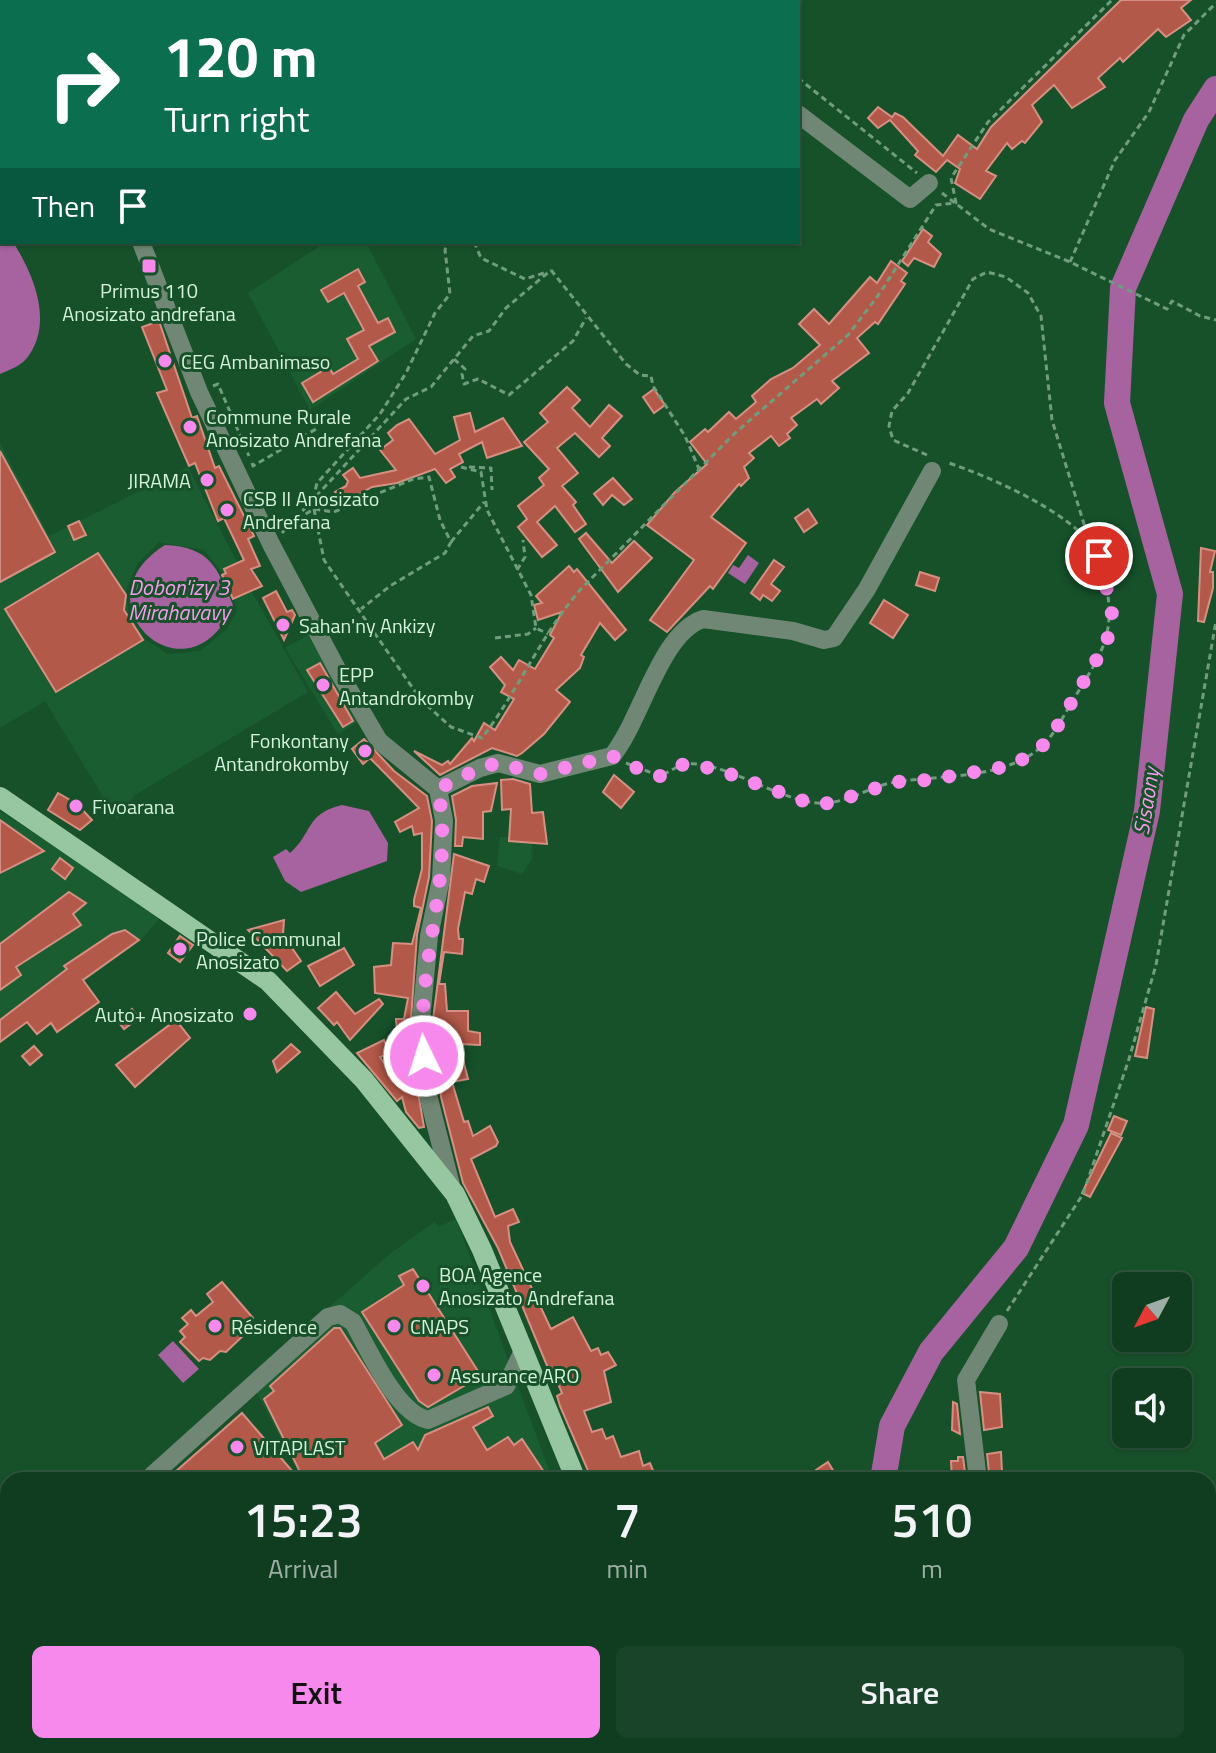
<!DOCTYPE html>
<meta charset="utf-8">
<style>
:root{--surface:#103d20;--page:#194429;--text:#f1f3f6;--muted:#9caea5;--line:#30563e;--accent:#f788ec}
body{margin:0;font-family:"Titillium Web",sans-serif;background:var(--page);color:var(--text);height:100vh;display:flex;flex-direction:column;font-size:30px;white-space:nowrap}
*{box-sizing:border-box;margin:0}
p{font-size:26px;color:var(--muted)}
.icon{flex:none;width:44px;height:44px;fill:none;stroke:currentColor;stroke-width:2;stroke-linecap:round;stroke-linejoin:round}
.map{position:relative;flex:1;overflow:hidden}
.panel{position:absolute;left:0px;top:1472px;width:1216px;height:282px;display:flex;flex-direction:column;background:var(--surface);border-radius:24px 24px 0 0;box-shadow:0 2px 6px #0004,0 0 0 2px var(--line)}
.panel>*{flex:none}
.hud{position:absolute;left:0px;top:0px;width:800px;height:244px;box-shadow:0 2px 6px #0004,0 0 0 2px var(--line);background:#0b6e4f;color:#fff;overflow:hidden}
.needle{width:52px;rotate:229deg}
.buttons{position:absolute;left:1112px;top:1272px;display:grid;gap:16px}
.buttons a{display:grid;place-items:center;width:80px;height:80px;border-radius:12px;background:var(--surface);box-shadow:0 2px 6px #0004,0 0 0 2px var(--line);font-size:40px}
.pin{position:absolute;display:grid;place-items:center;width:68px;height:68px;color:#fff;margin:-34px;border:4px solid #fff;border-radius:50%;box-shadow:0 2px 8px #0007}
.me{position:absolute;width:88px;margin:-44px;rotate:356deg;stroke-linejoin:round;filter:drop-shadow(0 0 6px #0008)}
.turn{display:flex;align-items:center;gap:28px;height:168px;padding:0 32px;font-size:36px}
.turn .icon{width:104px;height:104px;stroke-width:2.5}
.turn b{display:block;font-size:56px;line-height:68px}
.then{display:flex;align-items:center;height:76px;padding:0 32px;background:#0003;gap:16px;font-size:30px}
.eta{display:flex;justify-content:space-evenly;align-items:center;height:136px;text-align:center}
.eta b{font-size:48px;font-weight:600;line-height:56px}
.cta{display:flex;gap:16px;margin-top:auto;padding:16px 32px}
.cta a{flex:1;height:92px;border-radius:12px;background:var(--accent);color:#111;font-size:32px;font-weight:600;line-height:92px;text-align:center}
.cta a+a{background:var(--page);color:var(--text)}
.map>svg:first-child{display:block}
</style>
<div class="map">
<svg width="1216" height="1753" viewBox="0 0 1216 1753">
<rect width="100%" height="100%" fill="#16512a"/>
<g fill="#1a5d31">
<polygon points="326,242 366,242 416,339 310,410 248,293"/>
<polygon points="0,443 49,536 188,467 239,566 223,574 204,550 159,542 138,563 126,590 129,614 146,640 168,654 200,651 227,629 237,611 234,600 252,592 308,692 135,795 117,820 45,701 0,728"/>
<polygon points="308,635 359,721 338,734 285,648"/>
<polygon points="0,811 161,916 141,940 0,1043"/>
<polygon points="500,837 532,837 532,859 522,874 497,866"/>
<polygon points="456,1219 551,1475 543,1480 309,1480 290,1456 249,1378 392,1252 435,1222 438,1227"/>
</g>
<g fill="#a762a0">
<path d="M0 222 2 242H13C34 275 54 323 27 358 21 366 9 370 0 374Z"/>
<path d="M165 545C210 547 217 567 233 605 190 709 72 603 165 545Z"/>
<polygon points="748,555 759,563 745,584 728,573 733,565 739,568"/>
<path d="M342 805 369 811 388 843 387 861 301 892 285 881 273 857 286 849 290 853C313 833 305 814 342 805Z"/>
<polygon points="173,1341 199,1369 183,1383 158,1355"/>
</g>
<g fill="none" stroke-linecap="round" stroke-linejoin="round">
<g stroke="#a762a0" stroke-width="26">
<polyline points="883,1480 892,1426 931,1352 1016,1248 1076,1125 1147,811 1170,594 1117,403 1123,288 1196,120 1216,89"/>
<polyline points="837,1753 838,1746"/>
</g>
</g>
<g fill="#b35949" stroke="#d69083" stroke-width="2">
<polygon points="1121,0 1191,0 1181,8 1191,20 1166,37 1158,29 1123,62 1120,58 1098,78 1105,87 1072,108 1054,85 1032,105 1042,122 1025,143 1022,141 1012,149 1007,143 986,171 996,176 980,199 955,183 960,169 947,160 936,172 915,155 918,151 890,120 878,128 868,118 878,107 892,117 895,113 903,117 943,156 958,135 977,149 991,127"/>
<polygon points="923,229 932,236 928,242 941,254 934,267 914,258 908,266 902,261"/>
<polygon points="891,261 907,273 901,281 905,284 878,324 875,322 857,338 869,353 832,381 839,388 821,404 817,399 791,418 797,425 787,434 790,438 779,446 771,436 749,453 754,458 744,467 749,478 741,486 739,484 711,517 746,543 713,589 710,586 667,632 650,620 694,560 647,525 675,492 707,464 690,442 705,429 708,432 729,412 736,419 756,402 752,396 771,379 793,368 820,345 799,324 814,309 829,324 870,277 877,283"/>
<polygon points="358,269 365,282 358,286 378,323 388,318 395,332 369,346 378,361 313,402 302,383 329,367 333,374 358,359 347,339 364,330 344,293 328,302 321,290"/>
<polygon points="159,321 192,418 197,416 215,468 219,466 254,536 248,539 260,566 251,569 262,586 233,599 222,575 226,573 224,569 244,560 224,518 218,521 195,463 189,466 157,393 167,390 142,327"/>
<polygon points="567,387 580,400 572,408 590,427 609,405 622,416 602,438 610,446 599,457 575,433 557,448 578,473 562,486 576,502 573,505 586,524 575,532 555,506 537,522 557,545 542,557 518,527 527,519 518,506 544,485 539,478 549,469 524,442 548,422 540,413"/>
<polygon points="654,389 665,405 654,413 643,397"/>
<polygon points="470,413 475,432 503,418 522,446 487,458 482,442 459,454 463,462 450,469 455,477 446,483 435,469 397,483 372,487 342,504 335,492 346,486 348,481 343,475 353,468 360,478 396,470 380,450 393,440 388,433 397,425 409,419 435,454 460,440 454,417"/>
<polygon points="0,451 55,552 0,582"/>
<polygon points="613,478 632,499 624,505 612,495 603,505 594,494"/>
<polygon points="808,509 817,523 804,532 795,518"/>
<polygon points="79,521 86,535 74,540 68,526"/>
<polygon points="586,533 612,563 634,541 652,558 618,592 579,539"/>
<polygon points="1201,548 1215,551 1210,572 1213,572 1213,588 1204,622 1198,621"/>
<polygon points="98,553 126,595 124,610 143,640 56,692 5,609"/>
<polygon points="774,560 784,567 771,584 780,591 772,601 763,595 760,600 751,593"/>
<polygon points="569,566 574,572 577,569 626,630 615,640 600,623 581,655 584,657 580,668 556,690 570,702 544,734 522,753 517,756 492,748 440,775 414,751 442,765 448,761 450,764 472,738 474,741 484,723 495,730 514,699 501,692 505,685 490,667 501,657 513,670 519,660 535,669 554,638 550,635 562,612 538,620 534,605 542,603 536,596"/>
<polygon points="920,572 939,578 935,591 916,585"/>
<polygon points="276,591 287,612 292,610 295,615 284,640 263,598"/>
<polygon points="884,600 908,615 893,638 870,623"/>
<polygon points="320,663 353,721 343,727 307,670"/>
<polygon points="364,739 394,771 427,796 432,821 429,877 417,935 410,1034 397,1034 396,1019 404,1019 408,998 375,993 374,967 391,965 393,943 412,944 421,908 414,906 414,900 422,869 422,833 414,835 412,826 400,832 395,822 419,808 370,758 363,764 352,749"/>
<polygon points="614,775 634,792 621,808 603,792"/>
<polygon points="513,779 530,784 532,813 543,812 547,844 509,841 511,809 502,810 501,780"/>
<polygon points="497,783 491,811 483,812 483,839 463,837 462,846 455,846 456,820 452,796 472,786"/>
<polygon points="58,793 77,804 92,820 80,830 48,810"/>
<polygon points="0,820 44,851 0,873"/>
<polygon points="454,854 489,866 484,882 476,879 472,894 465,892 458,929 459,939 463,939 462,954 444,952 439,984 445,984 447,1011 468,1011 468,1031 480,1033 480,1045 459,1044 468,1079 452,1082 464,1122 468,1121 473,1136 490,1126 498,1142 496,1146 471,1159 495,1217 513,1209 519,1222 508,1226 510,1242 551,1329 573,1317 591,1351 598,1348 601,1355 608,1352 616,1365 604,1371 611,1402 584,1411 592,1432 602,1429 606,1439 613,1436 621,1457 639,1451 643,1466 650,1463 657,1480 592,1480 560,1406 557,1396 562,1393 551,1367 548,1368 498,1248 463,1183 441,1097 433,1020"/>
<polygon points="60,858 73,868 65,879 52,869"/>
<polygon points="69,892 86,903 73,914 81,925 16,967 21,975 0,990 0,944"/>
<polygon points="284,920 283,935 301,961 287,971 248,930"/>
<polygon points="125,930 139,940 83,980 99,1002 57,1032 51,1023 37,1034 27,1022 0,1042 0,1020 67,969 64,966 112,934"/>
<polygon points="180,936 193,945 180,962 168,953"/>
<polygon points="344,948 354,965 320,986 308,966"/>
<polygon points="336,992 355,1014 379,999 383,1004 350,1040 337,1022 334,1025 318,1008"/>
<polygon points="1146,1007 1154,1009 1147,1058 1135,1056"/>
<polygon points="132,1009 139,1018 124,1029 117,1020"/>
<polygon points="176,1020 190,1038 135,1087 116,1065"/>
<polygon points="384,1040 389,1054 380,1057 394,1077 414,1069 424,1127 419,1128 406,1112 402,1097 397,1101 357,1053"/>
<polygon points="291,1044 300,1052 277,1072 273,1061"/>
<polygon points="34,1046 42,1055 30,1065 22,1056"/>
<polygon points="1114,1116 1127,1121 1121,1135 1108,1130"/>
<polygon points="1111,1133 1122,1138 1090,1197 1082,1193"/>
<polygon points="413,1269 481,1376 428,1407 419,1401 362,1312 404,1285 399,1276"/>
<polygon points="222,1282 253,1318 243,1328 247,1332 226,1352 220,1351 210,1360 203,1358 199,1361 180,1342 185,1337 180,1331 188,1324 182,1318 191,1310 196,1316 213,1302 207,1294"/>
<polygon points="334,1328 340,1328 402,1425 375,1443 384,1459 413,1442 418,1450 425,1435 488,1407 493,1416 473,1427 487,1450 508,1437 514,1445 522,1439 544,1472 532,1480 393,1480 389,1474 379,1480 304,1480 264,1399 274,1391 270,1386"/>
<polygon points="980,1392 1000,1394 1002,1427 984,1430"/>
<polygon points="953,1402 957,1404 960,1434 952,1430"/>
<polygon points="242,1413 300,1480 166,1480"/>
<polygon points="1001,1452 1002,1472 989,1472 987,1454"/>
<polygon points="958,1457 963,1457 966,1480 952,1479 951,1461 958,1461"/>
<polygon points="828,1462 837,1477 801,1480"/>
</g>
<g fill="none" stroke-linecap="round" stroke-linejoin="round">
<g stroke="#709d7d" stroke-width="3" stroke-dasharray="6 4" stroke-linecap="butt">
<polyline points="701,0 703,2"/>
<polyline points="798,78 917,173"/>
<polyline points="942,193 989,229 1070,262 1167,309 1172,301 1200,316 1216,320"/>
<polyline points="474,242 481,258 525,279 547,272"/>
<polyline points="1070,262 1115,160 1149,112 1184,35 1216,3"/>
<polyline points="551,270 626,364 640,375 651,376 653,386 685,436 699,469"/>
<polyline points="454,359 465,369 462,374 464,384 478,379 509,395 573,341 586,318"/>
<polyline points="213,386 218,384 249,456"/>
<polyline points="927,455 893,440 889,426 892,411 908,393 973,279 987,272 1006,277 1028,293 1041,316 1052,420 1088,537"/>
<polyline points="252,463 253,466 316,429 311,419"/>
<polyline points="461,467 481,472 487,510 531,595 536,628 548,634"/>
<polyline points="469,467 491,468 492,490"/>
<polyline points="313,499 317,483 380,414 406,373 435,313 450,294 445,250 447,242"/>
<path d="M314 509 324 560 421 700 451 727 482 738C518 691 541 635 580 590L734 434 848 335 880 293 936 205 956 203 951 178 988 122 1112 0"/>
<polyline points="297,519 314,509 334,512 413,479 429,477 440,520 451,542 445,553 390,586 361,609"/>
<polyline points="282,533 406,399 431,387 473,336 489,331 506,308 551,270"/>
<polyline points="451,542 484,502"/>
<polyline points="517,570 525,557 523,540"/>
<polyline points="495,638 528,634 536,628"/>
<path d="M626 763 660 776C667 773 674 768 682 765 718 755 785 807 827 803 851 801 873 785 896 782 940 775 993 779 1032 754 1051 742 1061 720 1072 702 1098 658 1117 637 1106 585 1103 573 1102 560 1095 550 1072 512 988 476 946 462"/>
<polyline points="1007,1311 1083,1194 1129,1059 1156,965 1216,621"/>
</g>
<g stroke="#6f8774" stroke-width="18">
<polyline points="30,0 32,2"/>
<polyline points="651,0 654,2"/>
<polyline points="459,2 463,0"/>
<polyline points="798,114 910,199 929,183"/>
<polyline points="141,242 199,392 271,544 338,671 379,741 438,789 444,820 441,879 429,936 421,1020 429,1099 452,1189"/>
<path d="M438 789 480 768 498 763 540 774 612 756C641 721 660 633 703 619L793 631 824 640 834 638 867 589 932 471"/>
<path d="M147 1480 328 1317 340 1314 353 1322C369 1350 396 1413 428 1420L506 1386 522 1353"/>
<polyline points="978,1480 966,1380 999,1324"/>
<polyline points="988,1746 988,1753"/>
</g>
<g stroke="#96c7a1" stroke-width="20">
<polyline points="0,797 268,981 364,1080 455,1194 482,1250 576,1480"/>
<polyline points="672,1746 675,1753"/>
</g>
</g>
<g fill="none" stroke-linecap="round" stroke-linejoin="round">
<path stroke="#f788ec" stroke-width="14" stroke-dasharray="0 25.2" d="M424 1056C415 965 455 878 438 789L480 768 498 763 540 774 612 756 649 774 660 776 684 764 716 769 812 804 831 803 895 782 928 780 1010 766 1034 753 1050 739 1107 642 1112 612 1099 556"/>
</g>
<g fill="#f788ec" stroke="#16512a" stroke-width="3">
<rect x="141" y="258" width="16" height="16" rx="4"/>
<circle cx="165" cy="361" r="8"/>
<circle cx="190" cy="427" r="8"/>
<circle cx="207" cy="480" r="8"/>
<circle cx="227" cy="510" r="8"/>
<circle cx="283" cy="625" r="8"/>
<circle cx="323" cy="685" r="8"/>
<circle cx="365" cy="751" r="8"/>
<circle cx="76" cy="806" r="8"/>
<circle cx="180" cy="949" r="8"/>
<circle cx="250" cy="1014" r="8"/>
<circle cx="423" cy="1286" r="8"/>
<circle cx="215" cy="1326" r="8"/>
<circle cx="394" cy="1326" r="8"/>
<circle cx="434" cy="1375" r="8"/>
<circle cx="237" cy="1447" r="8"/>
</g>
<g text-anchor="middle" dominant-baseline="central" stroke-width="6" stroke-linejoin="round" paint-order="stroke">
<g font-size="20" fill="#d5f3db" stroke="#16512a" text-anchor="start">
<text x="149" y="290" text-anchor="middle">Primus 110<tspan x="149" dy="23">Anosizato andrefana</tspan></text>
<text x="181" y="361">CEG Ambanimaso</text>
<text x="206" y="416">Commune Rurale<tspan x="206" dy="23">Anosizato Andrefana</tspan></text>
<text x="191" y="480" text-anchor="end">JIRAMA</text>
<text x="243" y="498">CSB II Anosizato<tspan x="243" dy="23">Andrefana</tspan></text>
<text x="299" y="625">Sahan'ny Ankizy</text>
<text x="339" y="674">EPP<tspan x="339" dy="23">Antandrokomby</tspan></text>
<text x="349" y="740" text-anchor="end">Fonkontany<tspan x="349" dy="23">Antandrokomby</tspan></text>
<text x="92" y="806">Fivoarana</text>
<text x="196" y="938">Police Communal<tspan x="196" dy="23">Anosizato</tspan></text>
<text x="234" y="1014" text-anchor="end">Auto+ Anosizato</text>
<text x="439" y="1274">BOA Agence<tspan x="439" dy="23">Anosizato Andrefana</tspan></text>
<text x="231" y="1326">Résidence</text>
<text x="410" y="1326">CNAPS</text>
<text x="450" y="1375">Assurance ARO</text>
<text x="253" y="1447">VITAPLAST</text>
</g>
<g font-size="22" font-style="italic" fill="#f79aec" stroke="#16512a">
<text x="179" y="587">Dobon'izy 3<tspan x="179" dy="25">Mirahavavy</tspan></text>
<text transform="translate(1146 801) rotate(-81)">Sisaony</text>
</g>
</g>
</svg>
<div class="buttons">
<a><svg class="needle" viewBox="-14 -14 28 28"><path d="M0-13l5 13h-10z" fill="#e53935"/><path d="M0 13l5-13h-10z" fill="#9caea5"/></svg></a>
<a><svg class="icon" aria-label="sound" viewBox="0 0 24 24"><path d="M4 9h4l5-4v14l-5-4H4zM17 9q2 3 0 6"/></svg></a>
</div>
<div class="pin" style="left:1099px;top:556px;background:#d93025"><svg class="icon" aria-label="arrive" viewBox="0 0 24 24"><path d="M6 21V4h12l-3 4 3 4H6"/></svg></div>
<svg class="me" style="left:424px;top:1056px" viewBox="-20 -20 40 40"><circle r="17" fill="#f788ec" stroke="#fff" stroke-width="3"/><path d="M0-11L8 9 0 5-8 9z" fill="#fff"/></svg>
<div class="hud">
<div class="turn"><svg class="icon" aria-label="right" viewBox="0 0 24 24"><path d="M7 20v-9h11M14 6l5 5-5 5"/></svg><div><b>120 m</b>Turn right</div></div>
<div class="then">Then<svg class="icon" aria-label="arrive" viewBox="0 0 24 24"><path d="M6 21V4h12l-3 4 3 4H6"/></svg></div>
</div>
<section class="panel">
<div class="eta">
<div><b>15:23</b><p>Arrival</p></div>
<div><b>7</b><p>min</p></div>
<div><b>510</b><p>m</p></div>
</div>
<div class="cta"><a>Exit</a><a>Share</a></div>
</section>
</div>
